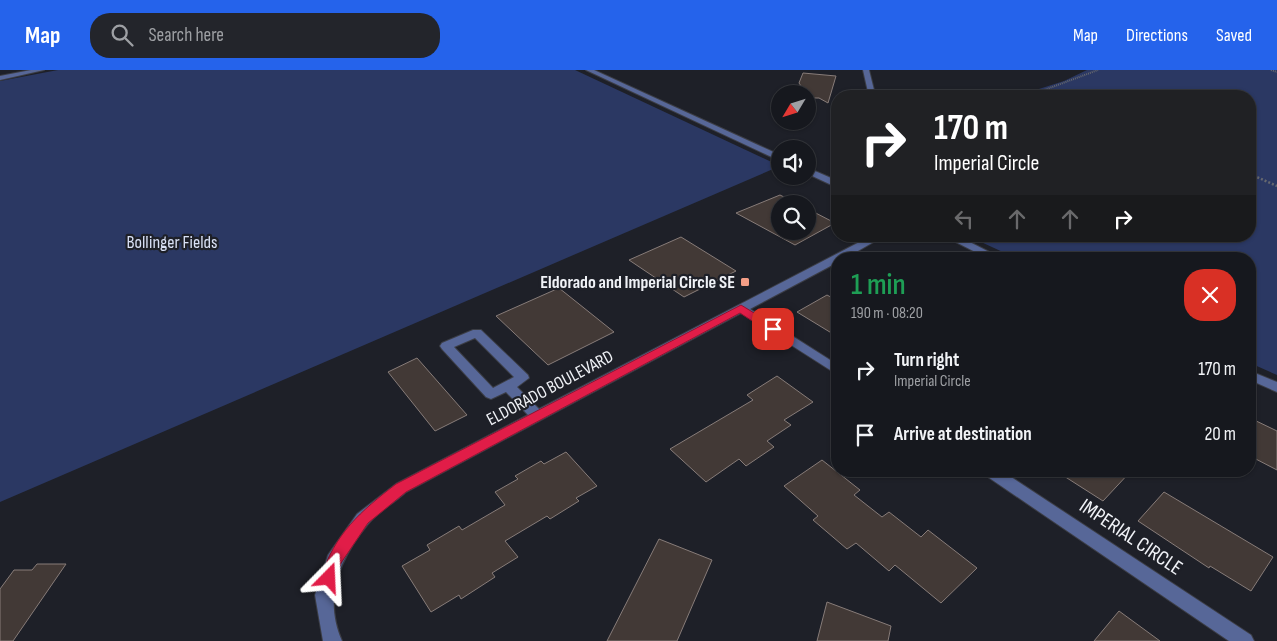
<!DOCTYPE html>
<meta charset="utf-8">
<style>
:root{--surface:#16181e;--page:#23252b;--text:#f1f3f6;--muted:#9ea0a4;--line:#35373c;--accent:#2563eb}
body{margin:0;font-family:"Sofia Sans Condensed",sans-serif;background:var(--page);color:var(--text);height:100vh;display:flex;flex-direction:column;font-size:19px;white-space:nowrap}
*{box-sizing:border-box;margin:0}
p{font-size:16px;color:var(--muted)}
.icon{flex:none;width:28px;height:28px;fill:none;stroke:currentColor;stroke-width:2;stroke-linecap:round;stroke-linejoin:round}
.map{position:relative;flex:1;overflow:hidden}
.sheet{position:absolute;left:831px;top:182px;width:425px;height:225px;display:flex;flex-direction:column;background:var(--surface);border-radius:20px;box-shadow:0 1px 4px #0004,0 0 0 1px var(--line)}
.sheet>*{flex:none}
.banner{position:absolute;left:831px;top:20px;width:425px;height:152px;border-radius:20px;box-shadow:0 1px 4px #0004,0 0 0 1px var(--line);background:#202124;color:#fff;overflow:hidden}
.needle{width:32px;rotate:232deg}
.buttons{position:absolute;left:771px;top:15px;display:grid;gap:10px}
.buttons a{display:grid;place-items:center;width:45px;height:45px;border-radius:50%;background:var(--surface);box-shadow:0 1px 4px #0004,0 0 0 1px var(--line);font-size:25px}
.pin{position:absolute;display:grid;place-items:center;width:42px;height:42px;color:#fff;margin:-21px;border-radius:10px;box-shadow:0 2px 8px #0006}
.me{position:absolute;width:55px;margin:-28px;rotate:21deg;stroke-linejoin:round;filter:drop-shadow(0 0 4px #0008)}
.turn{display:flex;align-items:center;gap:18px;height:105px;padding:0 20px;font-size:22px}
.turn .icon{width:65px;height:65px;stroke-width:2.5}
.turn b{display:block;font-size:35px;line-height:42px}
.lanes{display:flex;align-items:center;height:48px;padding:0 20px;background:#0003;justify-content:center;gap:25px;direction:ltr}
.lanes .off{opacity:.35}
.round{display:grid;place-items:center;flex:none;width:52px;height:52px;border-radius:20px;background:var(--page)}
.overview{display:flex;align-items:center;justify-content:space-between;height:85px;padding:0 20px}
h1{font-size:30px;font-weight:600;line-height:38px;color:#1e9e55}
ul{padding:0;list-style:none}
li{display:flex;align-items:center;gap:15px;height:65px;padding:0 20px}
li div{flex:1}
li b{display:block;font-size:19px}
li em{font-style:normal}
header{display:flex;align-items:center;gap:30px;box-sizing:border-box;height:70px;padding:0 25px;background:var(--accent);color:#fff}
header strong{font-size:24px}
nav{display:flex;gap:28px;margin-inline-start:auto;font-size:18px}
.search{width:350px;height:45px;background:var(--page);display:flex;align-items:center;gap:12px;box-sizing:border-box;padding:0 18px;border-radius:20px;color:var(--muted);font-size:19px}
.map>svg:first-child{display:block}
</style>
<header>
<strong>Map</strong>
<div class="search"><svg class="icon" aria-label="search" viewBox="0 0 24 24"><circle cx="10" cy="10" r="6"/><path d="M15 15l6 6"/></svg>Search here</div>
<nav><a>Map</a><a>Directions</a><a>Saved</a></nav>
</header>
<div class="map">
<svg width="1277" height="571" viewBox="0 0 1277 571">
<rect width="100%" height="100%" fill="#1e2028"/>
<g fill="#2b3863">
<polygon points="58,0 575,0 780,96 0,432 0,11"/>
<polygon points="1087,0 1277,0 1277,305 1250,293 1250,189 1018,189 968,166 1250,166 1250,26 1017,26 1064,11"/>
</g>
<g fill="#423936" stroke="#877c79">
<polygon points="803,3 836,6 828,33 819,28 809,28 799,13"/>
<polygon points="780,125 798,134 780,134 780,161 808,161 808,139 835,153 795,175 736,143"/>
<polygon points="681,167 736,201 684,227 629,190"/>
<polygon points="559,218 614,262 548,295 496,246"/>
<polygon points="827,225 838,231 838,267 797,242"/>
<polygon points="417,288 467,345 435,361 388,302"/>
<polygon points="777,306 813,332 784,350 791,355 767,371 774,377 746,396 739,389 706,412 670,379 753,330 747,325"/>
<polygon points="1250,348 1277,361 1277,400 1250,386"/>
<polygon points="566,382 597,416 576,428 579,431 550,449 547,446 505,471 518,487 492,503 495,507 461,529 459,525 431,542 402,496 430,480 427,475 459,456 462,460 505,435 495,422 518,409 515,406 541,391 544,394"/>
<polygon points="822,390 860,420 854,425 882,447 889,442 921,467 928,460 977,498 941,533 895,495 889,501 856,473 847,479 813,450 818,446 784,416"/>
<polygon points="1056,401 1131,401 1103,431"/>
<polygon points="1164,422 1273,487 1251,521 1210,496 1209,498 1138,451"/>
<polygon points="659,469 712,490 677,571 607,571"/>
<polygon points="37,494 66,494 13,571 0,571 0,519 14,500 32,500"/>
<polygon points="827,532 891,556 888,571 817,571"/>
<polygon points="1119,541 1160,571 1094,571"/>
</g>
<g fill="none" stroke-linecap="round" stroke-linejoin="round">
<g stroke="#3b3d45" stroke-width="2">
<g id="minor">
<polygon points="31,0 44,0 0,10 0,6"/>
<polygon points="586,0 594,0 780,85 780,91"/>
<polygon points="863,0 869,0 875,24 868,22"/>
<polygon points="808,98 838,111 838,118 808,104"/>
<path d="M871 166H884L844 189H838V192L750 239 838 295V305L741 243 406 422C394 433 378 442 368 454 339 489 323 528 342 571H323L315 525 328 485 357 444 396 414 528 345 506 322 491 329 486 327 442 279 440 276 442 273 473 260H481L528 305 529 308 517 317 539 339ZM475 268 514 307 493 318 454 277Z"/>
<polygon points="944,166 958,166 1003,189 989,189"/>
<polygon points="1250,301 1277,312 1277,322 1250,310"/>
<polygon points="983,401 1002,401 1251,565 1254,571 1229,571 985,405"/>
</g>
</g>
<g stroke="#66686f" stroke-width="2" stroke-dasharray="1 1" stroke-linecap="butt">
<polyline points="1271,0 1277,2"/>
<polyline points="1028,26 1098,0"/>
</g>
<polyline stroke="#66686f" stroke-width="2.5" stroke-dasharray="2 2" stroke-linecap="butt" points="1250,104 1277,116"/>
<use href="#minor" fill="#576798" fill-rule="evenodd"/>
</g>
<path fill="#e11d48" stroke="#92132f" d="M741 235 777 257V262H769L740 243 406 422 368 453 341 493 334 513 329 515 323 513 321 508C334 464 361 441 396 414Z"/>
<rect fill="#f49e86" stroke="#1e2028" stroke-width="2" x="740" y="207" width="10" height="10" rx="2.5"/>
<g text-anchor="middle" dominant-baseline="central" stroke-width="4.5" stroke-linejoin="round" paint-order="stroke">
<g font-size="18" fill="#d9e1f6" stroke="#1e2028">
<text x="172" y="172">Bollinger Fields</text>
</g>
<g font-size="18" font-weight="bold" fill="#f0f2f7" stroke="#1e2028" text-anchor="end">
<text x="735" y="212">Eldorado and Imperial Circle SE</text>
</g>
<g font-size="18" fill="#f0f2f7" stroke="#1e2028">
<text transform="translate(550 318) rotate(-28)">ELDORADO BOULEVARD</text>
</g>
<g font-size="21" fill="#f0f2f7" stroke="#1e2028">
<text transform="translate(1131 467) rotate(34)">IMPERIAL CIRCLE</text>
</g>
</g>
</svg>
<div class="buttons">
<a><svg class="needle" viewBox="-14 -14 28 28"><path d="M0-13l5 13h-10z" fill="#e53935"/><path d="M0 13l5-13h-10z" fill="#9ea0a4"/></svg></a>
<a><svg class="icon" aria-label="sound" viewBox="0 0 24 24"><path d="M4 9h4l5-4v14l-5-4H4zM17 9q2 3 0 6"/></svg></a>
<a><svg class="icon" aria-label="search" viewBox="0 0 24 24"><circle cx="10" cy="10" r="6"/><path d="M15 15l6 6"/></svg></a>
</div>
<div class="pin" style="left:773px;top:259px;background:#d93025"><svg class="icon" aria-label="arrive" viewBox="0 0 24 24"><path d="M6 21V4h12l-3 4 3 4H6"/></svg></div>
<svg class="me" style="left:329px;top:508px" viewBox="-20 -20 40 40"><path d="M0-17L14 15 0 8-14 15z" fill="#e11d48" stroke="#fff" stroke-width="4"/></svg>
<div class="banner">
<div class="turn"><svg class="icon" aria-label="right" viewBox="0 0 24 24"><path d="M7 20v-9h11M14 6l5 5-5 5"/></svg><div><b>170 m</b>Imperial Circle</div></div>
<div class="lanes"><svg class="icon off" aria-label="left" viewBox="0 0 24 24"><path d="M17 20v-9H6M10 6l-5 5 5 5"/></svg><svg class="icon off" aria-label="ahead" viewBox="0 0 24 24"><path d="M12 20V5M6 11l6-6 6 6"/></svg><svg class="icon off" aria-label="ahead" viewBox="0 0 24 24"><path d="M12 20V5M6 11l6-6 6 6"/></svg><svg class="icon" aria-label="right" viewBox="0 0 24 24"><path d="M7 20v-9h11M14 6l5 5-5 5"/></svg></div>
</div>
<section class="sheet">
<div class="overview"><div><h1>1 min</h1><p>190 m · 08:20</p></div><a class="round" style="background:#d93025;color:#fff"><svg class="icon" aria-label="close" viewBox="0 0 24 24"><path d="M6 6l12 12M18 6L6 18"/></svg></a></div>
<ul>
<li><svg class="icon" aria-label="right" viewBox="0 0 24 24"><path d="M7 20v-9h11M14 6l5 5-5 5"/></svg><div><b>Turn right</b><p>Imperial Circle</p></div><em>170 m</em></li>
<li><svg class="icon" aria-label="arrive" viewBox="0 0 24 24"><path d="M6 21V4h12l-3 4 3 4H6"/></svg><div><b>Arrive at destination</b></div><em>20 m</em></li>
</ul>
</section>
</div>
